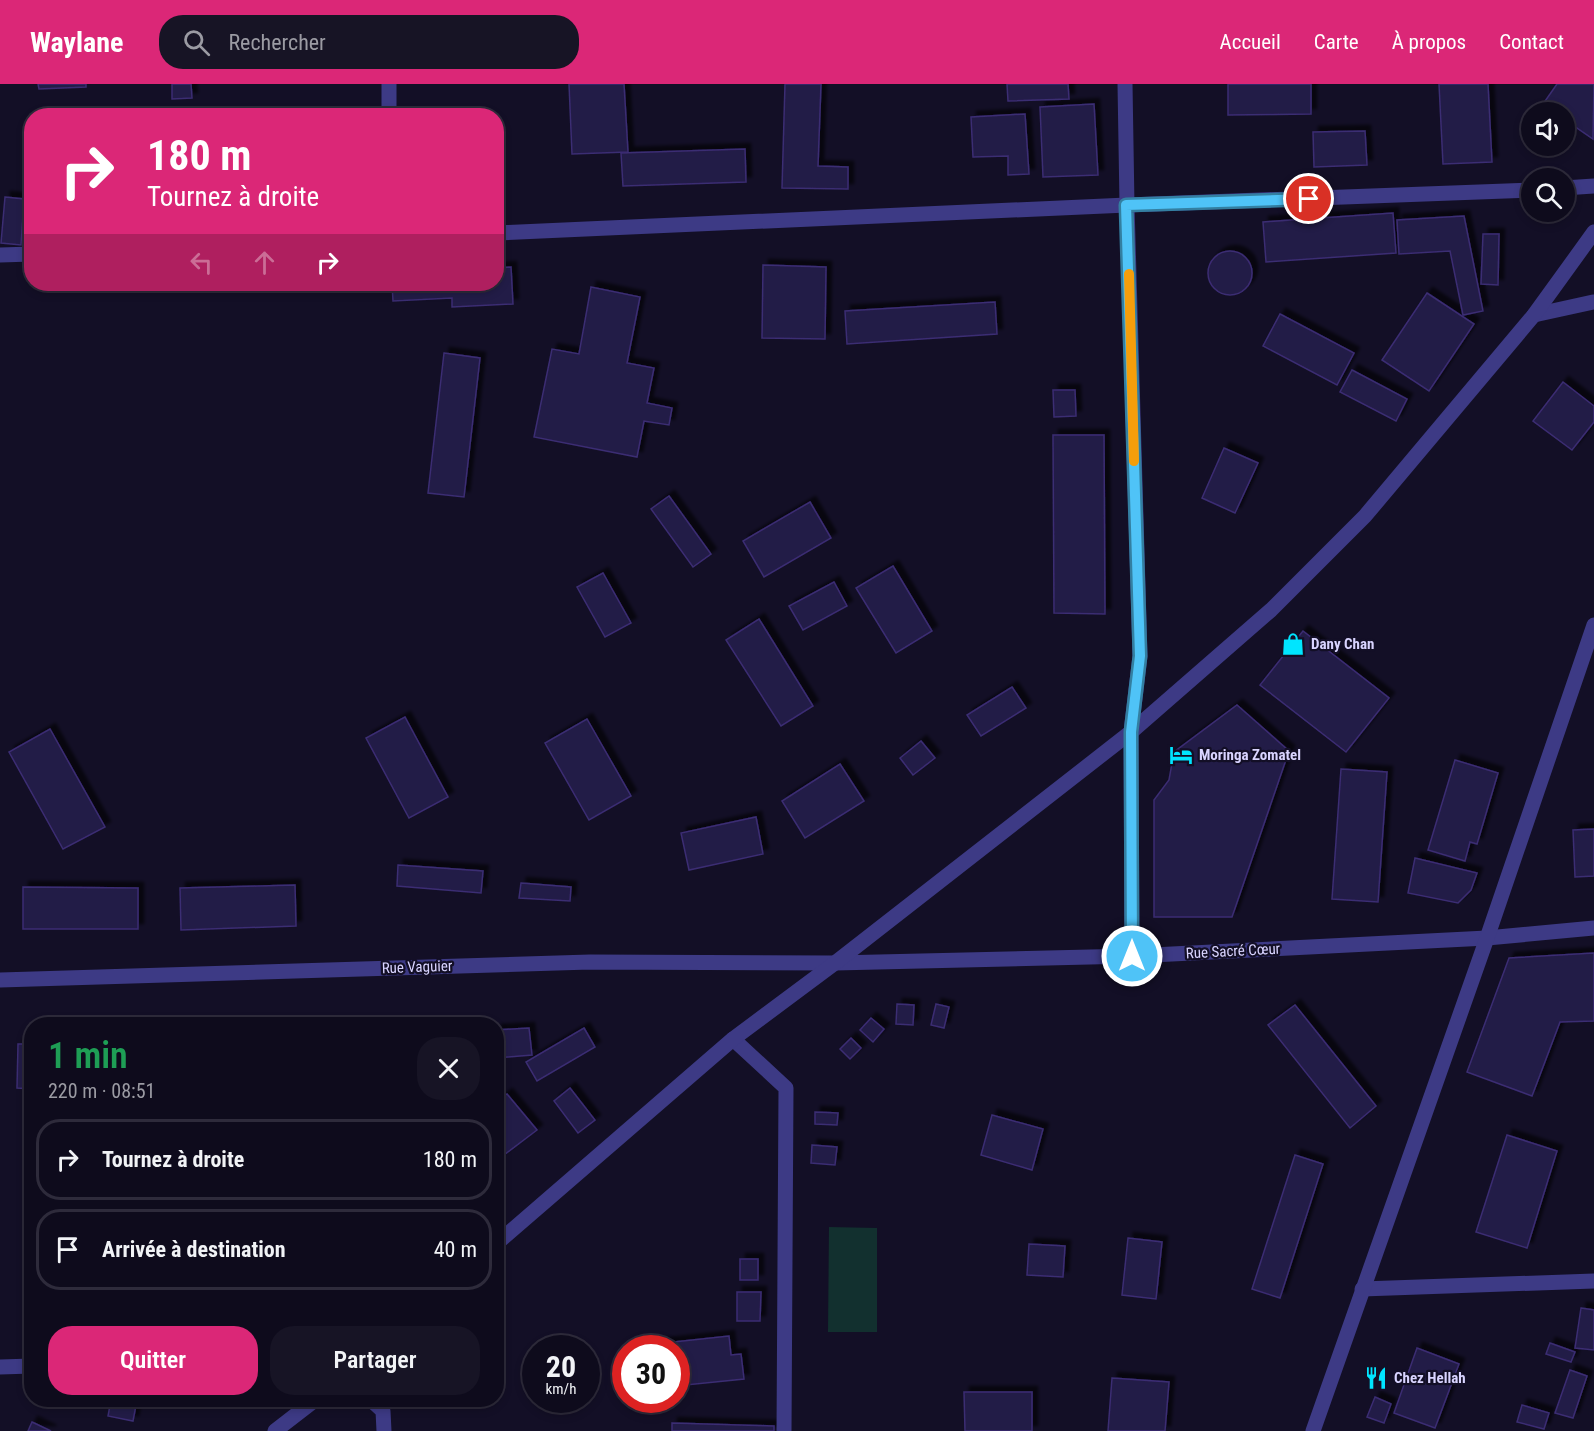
<!DOCTYPE html>
<html lang="fr">
<meta charset="utf-8">
<style>
:root{--surface:#0e0b1c;--page:#171425;--text:#f1f3f6;--muted:#9b9ba3;--line:#2e2b3b;--accent:#db2777}
body{margin:0;font-family:"Roboto Condensed",sans-serif;background:var(--page);color:var(--text);height:100vh;display:flex;flex-direction:column;font-size:22px;white-space:nowrap}
*{box-sizing:border-box;margin:0}
p{font-size:20px;color:var(--muted)}
.icon{flex:none;width:33px;height:33px;fill:none;stroke:currentColor;stroke-width:2;stroke-linecap:round;stroke-linejoin:round}
.map{position:relative;flex:1;overflow:hidden}
.panel{position:absolute;left:24px;top:933px;width:480px;height:390px;display:flex;flex-direction:column;background:var(--surface);border-radius:24px;box-shadow:0 3px 9px #0003,0 0 0 2px var(--line)}
.panel>*{flex:none}
.banner{position:absolute;left:24px;top:24px;width:480px;height:183px;border-radius:24px;box-shadow:0 3px 9px #0003,0 0 0 2px var(--line);background:#db2777;color:#fff;overflow:hidden}
.tools{position:absolute;left:1521px;top:18px;display:grid;gap:12px}
.tools a{display:grid;place-items:center;width:54px;height:54px;border-radius:50%;background:var(--surface);box-shadow:0 3px 9px #0003,0 0 0 2px var(--line);font-size:30px}
.speed{position:absolute;left:522px;top:1251px;display:flex;gap:12px;font-size:30px;font-weight:700;text-align:center}
.speed>*{display:grid;place-content:center;width:78px;height:78px;border-radius:50%;background:var(--surface);box-shadow:0 3px 9px #0003,0 0 0 2px var(--line);line-height:1}
.speed small{font-size:15px;font-weight:400}
.speed .limit{border:9px solid #d22;background:#fff;color:#111}
.pin{position:absolute;display:grid;place-items:center;width:51px;height:51px;color:#fff;margin:-26px;border:3px solid #fff;border-radius:50%;box-shadow:0 2px 6px #0007}
.me{position:absolute;width:66px;margin:-33px;rotate:0deg;stroke-linejoin:round;filter:drop-shadow(0 0 4px #0008)}
.turn{display:flex;align-items:center;gap:21px;height:126px;padding:0 24px;font-size:27px}
.turn .icon{width:78px;height:78px;stroke-width:2.5}
.turn b{display:block;font-size:42px;line-height:51px}
.lanes{display:flex;align-items:center;height:57px;padding:0 24px;background:#0003;justify-content:center;gap:30px;direction:ltr}
.lanes .off{opacity:.35}
.round{display:grid;place-items:center;flex:none;width:63px;height:63px;border-radius:24px;background:var(--page)}
.head{display:flex;align-items:center;justify-content:space-between;height:102px;padding:0 24px}
h1{font-size:36px;font-weight:600;line-height:45px;color:#1e9e55}
.primary-button{display:flex;gap:12px;margin-top:auto;padding:12px 24px}
.primary-button a{flex:1;height:69px;border-radius:24px;background:var(--accent);color:#fff;font-size:24px;font-weight:600;line-height:69px;text-align:center}
.primary-button a+a{background:var(--page);color:var(--text)}
ul{padding:0;list-style:none}
li{display:flex;align-items:center;gap:18px;height:81px;margin:0 12px 9px;padding:0 12px;border:3px solid var(--line);border-radius:24px}
li div{flex:1}
li b{display:block;font-size:22px}
li em{font-style:normal}
header{display:flex;align-items:center;gap:36px;box-sizing:border-box;height:84px;padding:0 30px;background:var(--accent);color:#fff}
header strong{font-size:28px}
nav{display:flex;gap:33px;margin-inline-start:auto;font-size:21px}
.search{width:420px;height:54px;background:var(--page);display:flex;align-items:center;gap:15px;box-sizing:border-box;padding:0 21px;border-radius:24px;color:var(--muted);font-size:22px}
.map>svg:first-child{display:block}
</style>
<header>
<strong>Waylane</strong>
<div class="search"><svg class="icon" aria-label="search" viewBox="0 0 24 24"><circle cx="10" cy="10" r="6"/><path d="M15 15l6 6"/></svg>Rechercher</div>
<nav><a>Accueil</a><a>Carte</a><a>À propos</a><a>Contact</a></nav>
</header>
<div class="map">
<svg width="1594" height="1347" viewBox="0 0 1594 1347">
<defs>
<filter id="shadow"><feDropShadow dx="5.5" dy="-5.5" stdDeviation="1.5" flood-color="#0009"/></filter>
</defs>
<rect width="100%" height="100%" fill="#130f26"/>
<polygon fill="#12302f" points="829,1143 877,1144 877,1248 828,1248"/>
<g fill="#241b47" stroke="#3b2d73" stroke-width="1.5" filter="url(#shadow)">
<polygon points="38,0 86,0 86,3 39,5"/>
<polygon points="172,0 191,0 192,14 172,15"/>
<polygon points="569,0 624,0 628,68 572,70"/>
<polygon points="785,0 821,0 818,82 848,83 848,105 782,104"/>
<polygon points="1007,0 1068,0 1069,15 1008,17"/>
<polygon points="1228,0 1311,0 1311,30 1228,31"/>
<polygon points="1439,0 1488,0 1492,78 1443,80"/>
<polygon points="1557,0 1594,0 1593,55 1564,35 1564,28 1555,28 1543,20"/>
<polygon points="1094,20 1098,91 1043,93 1040,23"/>
<polygon points="1025,30 1029,90 1008,91 1008,72 973,73 971,33"/>
<polygon points="1365,47 1367,81 1314,83 1313,48"/>
<polygon points="745,65 746,98 623,102 621,69"/>
<polygon points="5,113 24,115 21,161 1,159"/>
<polygon points="1393,129 1396,169 1266,178 1263,138"/>
<polygon points="1464,132 1483,227 1463,231 1450,167 1399,170 1397,136"/>
<polygon points="1483,150 1499,150 1498,201 1481,200"/>
<circle cx="1230" cy="189" r="22"/>
<polygon points="763,181 826,183 825,255 762,254"/>
<polygon points="511,183 513,220 452,223 452,214 393,217 392,200 496,200 496,184"/>
<polygon points="591,203 640,213 627,279 654,284 647,319 672,324 669,341 644,337 637,373 534,353 552,265 579,270"/>
<polygon points="1427,209 1474,240 1429,307 1382,276"/>
<polygon points="995,218 997,250 847,260 845,227"/>
<polygon points="1280,230 1354,269 1337,301 1263,262"/>
<polygon points="444,269 480,274 464,413 428,409"/>
<polygon points="1352,286 1407,315 1396,337 1340,308"/>
<polygon points="1563,298 1594,322 1594,338 1572,366 1533,337"/>
<polygon points="1053,306 1075,306 1076,332 1054,333"/>
<polygon points="1053,351 1104,351 1105,530 1054,529"/>
<polygon points="1224,364 1258,379 1235,429 1202,414"/>
<polygon points="669,412 711,470 693,483 651,425"/>
<polygon points="810,418 831,454 764,493 743,457"/>
<polygon points="893,482 932,547 896,569 856,504"/>
<polygon points="603,489 631,539 605,553 577,503"/>
<polygon points="834,498 847,522 803,546 789,522"/>
<polygon points="759,535 813,622 781,642 726,556"/>
<polygon points="1303,547 1389,614 1346,668 1260,601"/>
<polygon points="1012,603 1026,624 981,652 967,631"/>
<polygon points="1237,621 1289,667 1232,833 1154,833 1154,716 1169,696 1174,668"/>
<polygon points="405,633 448,713 409,734 366,654"/>
<polygon points="587,635 631,712 589,736 545,659"/>
<polygon points="50,645 105,743 63,765 9,668"/>
<polygon points="921,657 935,674 913,691 900,674"/>
<polygon points="1455,676 1498,689 1477,760 1470,758 1465,777 1428,766"/>
<polygon points="840,680 864,717 805,754 782,717"/>
<polygon points="1341,685 1387,688 1378,818 1332,815"/>
<polygon points="756,733 763,770 689,786 681,749"/>
<polygon points="1594,745 1594,792 1575,793 1573,746"/>
<polygon points="1415,774 1477,789 1471,806 1458,819 1408,809"/>
<polygon points="398,781 483,787 481,809 397,802"/>
<polygon points="521,799 571,803 570,817 519,814"/>
<polygon points="295,801 296,842 181,846 180,804"/>
<polygon points="23,803 138,804 138,845 23,845"/>
<polygon points="1594,869 1594,937 1560,938 1532,1012 1467,988 1509,874"/>
<polygon points="897,920 914,921 913,941 896,940"/>
<polygon points="936,920 949,923 944,944 931,941"/>
<polygon points="1295,921 1376,1022 1350,1044 1268,941"/>
<polygon points="871,934 884,945 873,958 860,946"/>
<polygon points="529,944 532,971 496,974 496,946"/>
<polygon points="584,944 595,963 537,997 526,978"/>
<polygon points="851,954 861,964 850,975 840,965"/>
<polygon points="18,960 32,960 32,1005 17,1004"/>
<polygon points="570,1004 595,1036 578,1049 554,1017"/>
<polygon points="507,1010 537,1046 496,1077 496,1018"/>
<polygon points="815,1028 838,1029 837,1041 815,1040"/>
<polygon points="992,1031 1043,1045 1032,1086 981,1071"/>
<polygon points="1507,1051 1557,1067 1527,1164 1476,1148"/>
<polygon points="812,1061 837,1063 835,1081 811,1079"/>
<polygon points="1295,1071 1323,1080 1280,1214 1252,1205"/>
<polygon points="1128,1154 1162,1158 1156,1215 1122,1211"/>
<polygon points="1029,1160 1065,1162 1063,1193 1027,1191"/>
<rect x="740" y="1175" width="18" height="21"/>
<polygon points="737,1208 761,1208 760,1237 737,1237"/>
<polygon points="1581,1224 1594,1226 1594,1266 1575,1264"/>
<polygon points="729,1252 731,1271 741,1270 744,1295 676,1302 676,1264 637,1264 637,1262"/>
<polygon points="1550,1259 1575,1268 1571,1278 1546,1270"/>
<polygon points="1417,1264 1459,1280 1435,1344 1394,1329"/>
<polygon points="1570,1286 1587,1292 1573,1334 1555,1329"/>
<polygon points="1112,1294 1169,1298 1165,1347 1108,1347"/>
<polygon points="964,1308 1032,1308 1032,1347 965,1347"/>
<polygon points="1375,1313 1391,1320 1384,1339 1367,1333"/>
<polygon points="111,1316 137,1316 133,1337 108,1332"/>
<polygon points="1522,1321 1549,1329 1544,1345 1517,1338"/>
<polygon points="32,1338 51,1347 28,1347"/>
<polygon points="672,1339 774,1342 774,1347 672,1347"/>
</g>
<g fill="none" stroke-linecap="round" stroke-linejoin="round">
<g stroke="#3d3a85" stroke-width="15">
<polyline points="389,0 389,32"/>
<polyline points="1125,0 1127,121 1140,572 1131,648 1132,872"/>
<polyline points="1564,104 1594,102"/>
<polyline points="496,149 1127,121 1532,106"/>
<polyline points="0,171 32,170"/>
<polyline points="1534,231 1593,218"/>
<polyline points="0,896 590,878 835,879 1132,872 1487,854 1594,844"/>
<polyline points="733,955 786,1004 784,1347"/>
<polyline points="496,1160 733,955 835,879 1131,648 1271,526 1365,432 1534,231 1594,148"/>
<polyline points="1362,1205 1594,1197"/>
<polyline points="0,1283 32,1282"/>
<polyline points="371,1316 383,1327 384,1347"/>
<polyline points="275,1347 315,1316"/>
<polyline points="1313,1347 1487,854 1594,541"/>
</g>
</g>
<g fill="none" stroke-linecap="round" stroke-linejoin="round">
<g stroke="#337fa1" stroke-width="15">
<polyline id="route" points="1132,872 1131,648 1140,572 1126,121 1309,115"/>
</g>
<use href="#route" stroke="#4fc3f7" stroke-width="10"/>
<polyline stroke="#f59e0b" stroke-width="10" points="1129,190 1134,377"/>
</g>
<defs>
<g id="shop-bare" transform="scale(1.8)"><path d="M-5-2.5h2.3a2.7 3.5 0 0 1 5.4 0H5L5.5 6h-11ZM-1.5-2.5h3a1.5 2.3 0 0 0-3 0Z" fill="#00e5ff" stroke="#130f26" stroke-width="2.5" paint-order="stroke"/></g>
<g id="hotel-bare" transform="scale(1.8)"><path d="M-6-4.5h1.5V1H6V5H4.5V3h-9V5H-6ZM-4 0a1.8 1.8 0 1 1 3.6 0ZM.5 0V-2.5h3Q6-2.5 6 0Z" fill="#00e5ff" stroke="#130f26" stroke-width="2.5" paint-order="stroke"/></g>
<g id="restaurant-bare" transform="scale(1.8)"><path d="M-5-6h1v4h1v-4h1v4h1v-4h1v5L-1.5 .5V6h-2V.5L-5-1ZM5-6V6H3V1.5H1.5Q1.5-4 5-6Z" fill="#00e5ff" stroke="#130f26" stroke-width="2.5" paint-order="stroke"/></g>
</defs>
<g fill-rule="evenodd">
<use href="#shop-bare" x="1293" y="560"/>
<use href="#hotel-bare" x="1181" y="671"/>
<use href="#restaurant-bare" x="1376" y="1294"/>
</g>
<g text-anchor="middle" dominant-baseline="central" stroke-width="4.5" stroke-linejoin="round" paint-order="stroke">
<g font-size="15" font-weight="bold" fill="#d9d4ff" stroke="#130f26" text-anchor="start">
<text x="1311" y="560">Dany Chan</text>
<text x="1199" y="671">Moringa Zomatel</text>
<text x="1394" y="1294">Chez Hellah</text>
</g>
<g font-size="15" fill="#d9d4ff" stroke="#130f26">
<text transform="translate(1233 867) rotate(-3)">Rue Sacré Cœur</text>
<text transform="translate(417 883) rotate(-2)">Rue Vaguier</text>
</g>
</g>
</svg>
<div class="tools">
<a><svg class="icon" aria-label="sound" viewBox="0 0 24 24"><path d="M4 9h4l5-4v14l-5-4H4zM17 9q2 3 0 6"/></svg></a>
<a><svg class="icon" aria-label="search" viewBox="0 0 24 24"><circle cx="10" cy="10" r="6"/><path d="M15 15l6 6"/></svg></a>
</div>
<div class="speed"><div>20<small>km/h</small></div><div class="limit">30</div></div>
<div class="pin" style="left:1309px;top:115px;background:#d93025"><svg class="icon" aria-label="arrive" viewBox="0 0 24 24"><path d="M6 21V4h12l-3 4 3 4H6"/></svg></div>
<svg class="me" style="left:1132px;top:872px" viewBox="-20 -20 40 40"><circle r="17" fill="#4fc3f7" stroke="#fff" stroke-width="3"/><path d="M0-11L8 9 0 5-8 9z" fill="#fff"/></svg>
<div class="banner">
<div class="turn"><svg class="icon" aria-label="right" viewBox="0 0 24 24"><path d="M7 20v-9h11M14 6l5 5-5 5"/></svg><div><b>180 m</b>Tournez à droite</div></div>
<div class="lanes"><svg class="icon off" aria-label="left" viewBox="0 0 24 24"><path d="M17 20v-9H6M10 6l-5 5 5 5"/></svg><svg class="icon off" aria-label="ahead" viewBox="0 0 24 24"><path d="M12 20V5M6 11l6-6 6 6"/></svg><svg class="icon" aria-label="right" viewBox="0 0 24 24"><path d="M7 20v-9h11M14 6l5 5-5 5"/></svg></div>
</div>
<section class="panel">
<div class="head"><div><h1>1 min</h1><p>220 m · 08:51</p></div><a class="round"><svg class="icon" aria-label="close" viewBox="0 0 24 24"><path d="M6 6l12 12M18 6L6 18"/></svg></a></div>
<ul>
<li><svg class="icon" aria-label="right" viewBox="0 0 24 24"><path d="M7 20v-9h11M14 6l5 5-5 5"/></svg><div><b>Tournez à droite</b></div><em>180 m</em></li>
<li><svg class="icon" aria-label="arrive" viewBox="0 0 24 24"><path d="M6 21V4h12l-3 4 3 4H6"/></svg><div><b>Arrivée à destination</b></div><em>40 m</em></li>
</ul>
<div class="primary-button"><a>Quitter</a><a>Partager</a></div>
</section>
</div>
